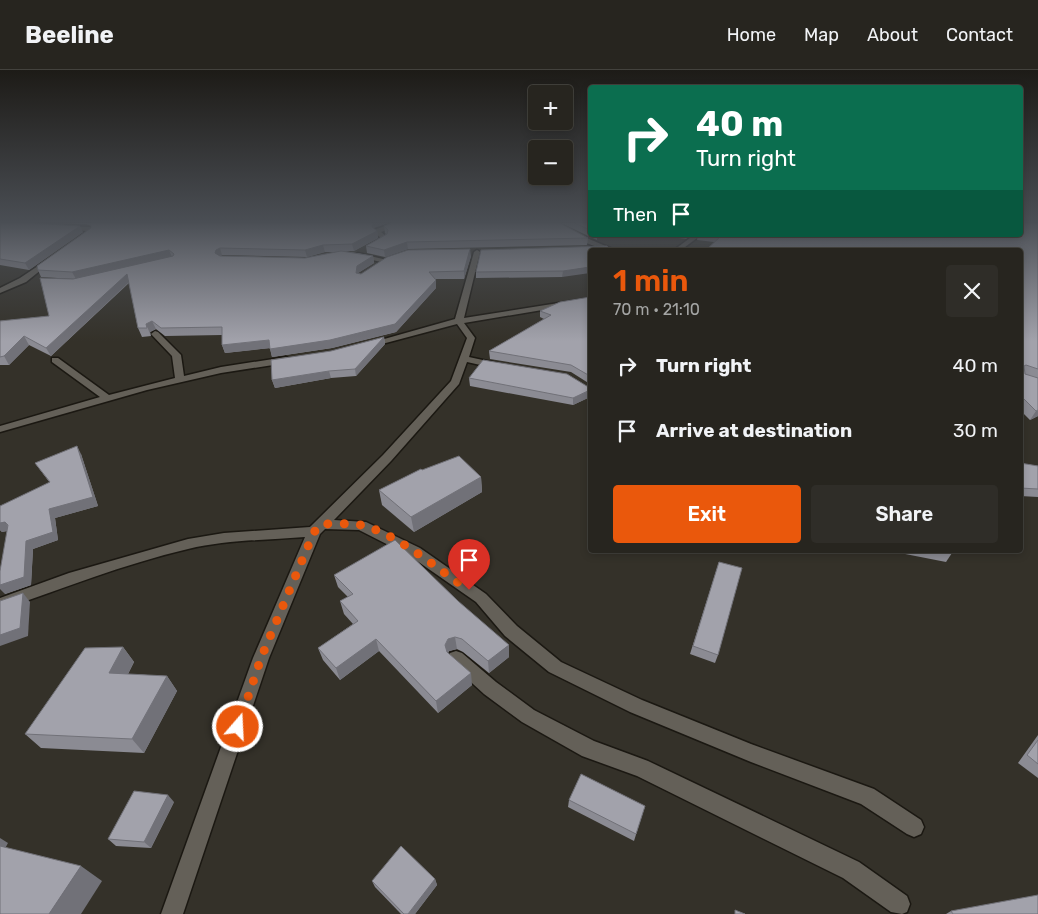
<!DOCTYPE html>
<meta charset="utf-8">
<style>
:root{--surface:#27251f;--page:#2f2d28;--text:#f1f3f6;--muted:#a4a5a4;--line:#43423d;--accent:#ea580c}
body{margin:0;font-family:Rubik,sans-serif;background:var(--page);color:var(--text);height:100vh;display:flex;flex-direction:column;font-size:19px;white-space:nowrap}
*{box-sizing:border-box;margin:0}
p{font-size:16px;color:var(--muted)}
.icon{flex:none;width:28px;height:28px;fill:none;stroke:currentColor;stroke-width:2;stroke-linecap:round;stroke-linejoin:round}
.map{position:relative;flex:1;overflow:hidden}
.panel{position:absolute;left:588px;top:178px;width:435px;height:305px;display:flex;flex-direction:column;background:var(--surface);border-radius:5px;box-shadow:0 2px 8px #0003,0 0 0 1px var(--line)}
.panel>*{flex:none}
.top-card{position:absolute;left:588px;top:15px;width:435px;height:152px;border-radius:5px;box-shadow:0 2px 8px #0003,0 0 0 1px var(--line);background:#0b6e4f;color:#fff;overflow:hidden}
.controls{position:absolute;left:528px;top:15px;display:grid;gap:10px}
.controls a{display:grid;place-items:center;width:45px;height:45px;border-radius:5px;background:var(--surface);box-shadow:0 2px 8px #0003,0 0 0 1px var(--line);font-size:25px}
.pin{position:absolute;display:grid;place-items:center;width:42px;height:42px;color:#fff;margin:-51px -21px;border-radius:50% 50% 50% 0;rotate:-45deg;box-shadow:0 0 5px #0007}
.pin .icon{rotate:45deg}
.me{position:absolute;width:55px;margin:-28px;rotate:19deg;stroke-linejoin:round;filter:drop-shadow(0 0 4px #0008)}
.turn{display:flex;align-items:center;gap:18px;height:105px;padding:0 25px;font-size:22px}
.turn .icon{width:65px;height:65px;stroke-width:2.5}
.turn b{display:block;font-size:35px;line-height:42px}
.then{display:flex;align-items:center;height:48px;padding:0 25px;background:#0003;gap:10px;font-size:19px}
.round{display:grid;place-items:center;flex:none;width:52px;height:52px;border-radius:5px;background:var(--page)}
.head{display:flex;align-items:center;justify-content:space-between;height:85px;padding:0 25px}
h1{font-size:30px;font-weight:600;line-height:38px;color:var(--accent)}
.cta{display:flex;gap:10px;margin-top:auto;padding:10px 25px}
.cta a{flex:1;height:58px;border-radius:5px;background:var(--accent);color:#fff;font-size:20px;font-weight:600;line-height:58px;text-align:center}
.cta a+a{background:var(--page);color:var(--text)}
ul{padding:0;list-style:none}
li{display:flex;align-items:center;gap:15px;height:65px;padding:0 25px}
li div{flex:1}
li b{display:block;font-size:19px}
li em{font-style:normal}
header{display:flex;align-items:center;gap:30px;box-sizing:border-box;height:70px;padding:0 25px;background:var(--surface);border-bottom:1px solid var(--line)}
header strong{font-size:24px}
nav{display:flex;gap:28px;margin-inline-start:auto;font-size:18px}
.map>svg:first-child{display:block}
</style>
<header>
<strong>Beeline</strong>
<nav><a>Home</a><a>Map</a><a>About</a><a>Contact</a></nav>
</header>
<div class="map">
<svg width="1038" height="844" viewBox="0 0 1038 844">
<rect width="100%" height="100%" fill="#343129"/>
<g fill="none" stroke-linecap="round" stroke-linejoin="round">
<g stroke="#1b1812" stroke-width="3">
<g id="minor">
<polygon points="393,153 399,153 399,155 381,162 387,167 387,169 374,177 370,177 370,175 381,168 374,162 374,160"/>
<path d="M551 153H558L575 163 615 180C597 180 565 165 551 153Z"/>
<polygon points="65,156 90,157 94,162 79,172 77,171 77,169 87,161 63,159"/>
<polygon points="694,165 701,165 681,180 674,180"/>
<path d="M477 180 480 182 464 248 590 228V232L464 253 475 268 469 287 501 294 503 296 498 299 467 292 459 314 391 391 334 450 366 452 420 478 486 524 517 556 561 592 642 630 751 674 874 719 921 750 924 757 921 764 914 767 907 764 861 734 751 692 630 642 549 602 505 566 476 532 410 486 359 460 325 459 320 464 269 588 183 844H161L253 588 305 467C266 470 226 470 188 479 124 494 62 519 0 540V528L69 503 188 469 224 463 310 457 383 385 451 311 467 268 457 254 367 278 363 275 455 249 474 182Z"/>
<polygon points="358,183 387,190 388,191 385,193 356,186 356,184"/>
<polygon points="50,188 53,190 52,191 26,212 0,223 0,218 20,208"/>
<polygon points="155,261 158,262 181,285 184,306 221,297 286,287 291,290 286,293 221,303 147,320 0,362 0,356 100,327 52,292 52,288 58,288 109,325 175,308 172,286 151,264"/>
<polygon points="456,581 462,583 496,612 534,640 594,671 648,691 859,792 907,826 910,834 907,842 902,844 891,842 843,808 637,706 582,686 522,652 484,624 450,593 448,588 450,583"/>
</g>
</g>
<use href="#minor" fill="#646058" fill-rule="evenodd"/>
</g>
<g fill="#8b8b93" fill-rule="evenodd">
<polygon points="0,153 83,162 29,200 0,195"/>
<path d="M38 153H388L373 158 377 161 378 168 354 181H344L373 186 374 193 358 203 361 204 471 186 464 209H435L436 218 396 262 332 278 272 287 270 278 225 283 222 275V265L165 266 156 259 150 262 151 266 142 267 138 258 129 213 51 286 29 275 9 295H0V251L49 246 73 209H74L41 207 38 200 91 158V156L86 154ZM325 182H337L305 188 221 186 222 185 307 187Z"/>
<polygon points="561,153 590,153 590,165 597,165 597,170"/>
<polygon points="1038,153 1038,346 1030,350 1020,340 1020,180 714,172 697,170 698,165 1020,165"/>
<polygon points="384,156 588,168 587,175 408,179 385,187 367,183 366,176 386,164 385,163"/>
<polygon points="658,165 691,165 686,169"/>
<polygon points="610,180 562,207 476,208 476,202"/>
<polygon points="590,219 590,227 588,226 589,220"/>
<polygon points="590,227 590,314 571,302 490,289 489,281 544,249 540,247 540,241"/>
<polygon points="384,267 385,274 356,306 331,308 275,318 272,310"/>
<polygon points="469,308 590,318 590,327 573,335 470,316"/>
<polygon points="81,384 98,436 55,448 58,470 33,479 31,515 5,524 7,461 2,462 0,460 50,413 35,393"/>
<polygon points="1020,393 1038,396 1038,427 1020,426"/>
<polygon points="422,400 481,407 482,422 414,462 382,435 379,420"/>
<polygon points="895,480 954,480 946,492 895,482"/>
<polygon points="719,492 718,585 715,593 690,584"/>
<polygon points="334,505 509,587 489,603 463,582 457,579 449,581 448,583 472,615 438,643 379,581 340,610 323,590 318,578 353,554 344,544 340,531 348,527 338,517"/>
<polygon points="123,577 134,592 128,604 167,606 177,621 144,683 41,678 25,664"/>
<polygon points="1038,665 1038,708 1018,693"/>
<polygon points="569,730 645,736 634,771 568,737"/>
<polygon points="174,732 151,778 116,776 108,769"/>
<polygon points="435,809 437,815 415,844 401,844 375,817 372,811"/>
<polygon points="951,841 1038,844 946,844"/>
</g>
<g fill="#717178">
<polygon points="372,153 388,153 373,158 377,161 378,168 354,181 352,174 372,157"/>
<polygon points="80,156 83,162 29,200 25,193"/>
<polygon points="687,165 691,165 686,169"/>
<polygon points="407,172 408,179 385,187 384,180"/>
<polygon points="323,175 325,182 307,187 305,180"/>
<polygon points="220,178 222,185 218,187 215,183 216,180"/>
<polygon points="470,179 471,186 464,209 464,201"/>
<polygon points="169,180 172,187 76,209 72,202"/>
<polygon points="373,186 374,193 358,203 356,203 357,196"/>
<polygon points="590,197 590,203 562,207 563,201"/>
<polygon points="127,204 130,211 51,286 46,278"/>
<polygon points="436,210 436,218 396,262 332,278 272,287 270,279"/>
<polygon points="152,251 156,259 150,262 151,266 146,254"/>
<polygon points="24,266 29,275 9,295 4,286"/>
<polygon points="384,267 385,274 356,306 355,299"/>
<polygon points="269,270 271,278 225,283 222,275"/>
<polygon points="329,301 331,308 275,318 272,310"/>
<polygon points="590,320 590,327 573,335 573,328"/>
<polygon points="1038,340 1038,346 1030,350 1036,341"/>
<polygon points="77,376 81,384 98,436 55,448 58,470 33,479 31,515 5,524 0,519 0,515 26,471 49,439"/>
<polygon points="481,407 482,422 414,462 411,447"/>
<polygon points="5,452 11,460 2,462 0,460 0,453"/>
<polygon points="23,523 30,532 28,566 0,576 0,565"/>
<polygon points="455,567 457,579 449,581 446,587 445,575 448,569"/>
<polygon points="376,569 379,581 340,610 336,598"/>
<polygon points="509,575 509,587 489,603 488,591"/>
<polygon points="123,577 134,592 121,618 109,603"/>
<polygon points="471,603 472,615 438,643 436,631"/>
<polygon points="167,606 177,621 144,683 132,669"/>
<polygon points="168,725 174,732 151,778 144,772"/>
<polygon points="0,768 8,773 1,786 0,786"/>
<polygon points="81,796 102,811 81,844 49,844"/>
<polygon points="435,809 437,815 415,844 408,844"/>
</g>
<g fill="#a2a2ab" stroke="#717178">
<polygon points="0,153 31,153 80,156 25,193 0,189"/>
<polygon points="91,153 372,153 372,157 377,161 352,174 323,175 305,180 220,178 216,180 215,183 220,186 305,188 341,181 373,186 357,196 356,203 361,204 387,187 408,180 470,179 464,201 429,202 436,210 395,254 330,270 270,279 269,270 222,275 222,257 161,258 152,251 146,254 147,258 138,258 127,204 46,278 24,266 4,286 0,287 0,251 49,246 40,208 73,209 173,186 174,184 169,180 72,202 38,200 37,196 91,158"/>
<polygon points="392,153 560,153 588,168 407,172 384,180 366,176 387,164 388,160 384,156"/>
<polygon points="575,153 589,153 590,154 590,160"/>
<polygon points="1020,153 1038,153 1038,299 1026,295 1024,296 1025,304 1038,308 1038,340 1036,341 1020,325 1020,180 706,180 721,166 710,165 1020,165"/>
<polygon points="607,176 610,180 590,180 590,197 563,201 476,202 481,180"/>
<polygon points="590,227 590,306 571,295 489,281 551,245 540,241 560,232"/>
<polygon points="384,267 355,299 329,301 272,310 271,290 331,281"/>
<polygon points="483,290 567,304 590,318 590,320 573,328 469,308"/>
<polygon points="77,376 93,427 49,439 53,462 26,471 24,507 0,515 0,501 8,455 5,452 0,453 0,436 50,412 35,393"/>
<polygon points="459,386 481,407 411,447 379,420 421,399 422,400"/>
<polygon points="1020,393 1038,396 1038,419 1020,418"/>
<polygon points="395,470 458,531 509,575 488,591 462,569 455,567 448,569 445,575 447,582 471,603 436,631 376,569 336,598 318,578 358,551 340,531 353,524 334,505"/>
<polygon points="719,492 742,498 718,585 693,576"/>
<polygon points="23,523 20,558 0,565 0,531"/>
<polygon points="123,577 109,603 167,606 132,669 25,664 85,578"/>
<polygon points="1038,670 1038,694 1027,685"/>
<polygon points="581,704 645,736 636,764 569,730"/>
<polygon points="134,721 168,725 144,772 108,769"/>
<polygon points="0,776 81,796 49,844 0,844"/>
<polygon points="401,776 435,809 408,844 404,844 372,811"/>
<polygon points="1038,825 1038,844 953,844 951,841"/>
<polygon points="735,840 745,844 735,844"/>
</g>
<linearGradient id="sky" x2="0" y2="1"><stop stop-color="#1d1b17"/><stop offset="0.56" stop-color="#4a4e54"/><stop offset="1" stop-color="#4a4e54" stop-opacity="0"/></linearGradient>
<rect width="1038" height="271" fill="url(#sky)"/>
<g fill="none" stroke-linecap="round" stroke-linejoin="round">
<path stroke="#ea580c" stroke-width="9" stroke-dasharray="0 16.2" d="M238 657 261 588 314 462 322 454C334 454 349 453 361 455 398 464 437 499 469 520"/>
</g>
</svg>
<div class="controls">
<a>+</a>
<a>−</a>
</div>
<div class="pin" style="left:469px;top:520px;background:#d93025"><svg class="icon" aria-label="arrive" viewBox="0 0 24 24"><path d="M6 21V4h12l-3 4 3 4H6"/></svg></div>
<svg class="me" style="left:238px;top:657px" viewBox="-20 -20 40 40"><circle r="17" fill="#ea580c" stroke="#fff" stroke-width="3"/><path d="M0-11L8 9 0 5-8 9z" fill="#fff"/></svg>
<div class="top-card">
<div class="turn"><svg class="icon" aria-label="right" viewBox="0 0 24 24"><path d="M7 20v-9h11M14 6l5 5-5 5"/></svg><div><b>40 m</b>Turn right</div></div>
<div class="then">Then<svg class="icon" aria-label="arrive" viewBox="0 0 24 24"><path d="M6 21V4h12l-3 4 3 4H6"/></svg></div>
</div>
<section class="panel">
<div class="head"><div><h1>1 min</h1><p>70 m · 21:10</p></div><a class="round"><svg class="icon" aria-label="close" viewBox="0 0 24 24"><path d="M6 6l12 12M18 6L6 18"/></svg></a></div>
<ul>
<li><svg class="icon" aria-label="right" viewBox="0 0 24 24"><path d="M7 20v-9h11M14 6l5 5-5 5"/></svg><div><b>Turn right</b></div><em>40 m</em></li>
<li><svg class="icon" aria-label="arrive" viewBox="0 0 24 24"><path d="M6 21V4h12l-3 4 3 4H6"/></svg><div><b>Arrive at destination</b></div><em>30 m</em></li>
</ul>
<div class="cta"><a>Exit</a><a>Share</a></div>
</section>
</div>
